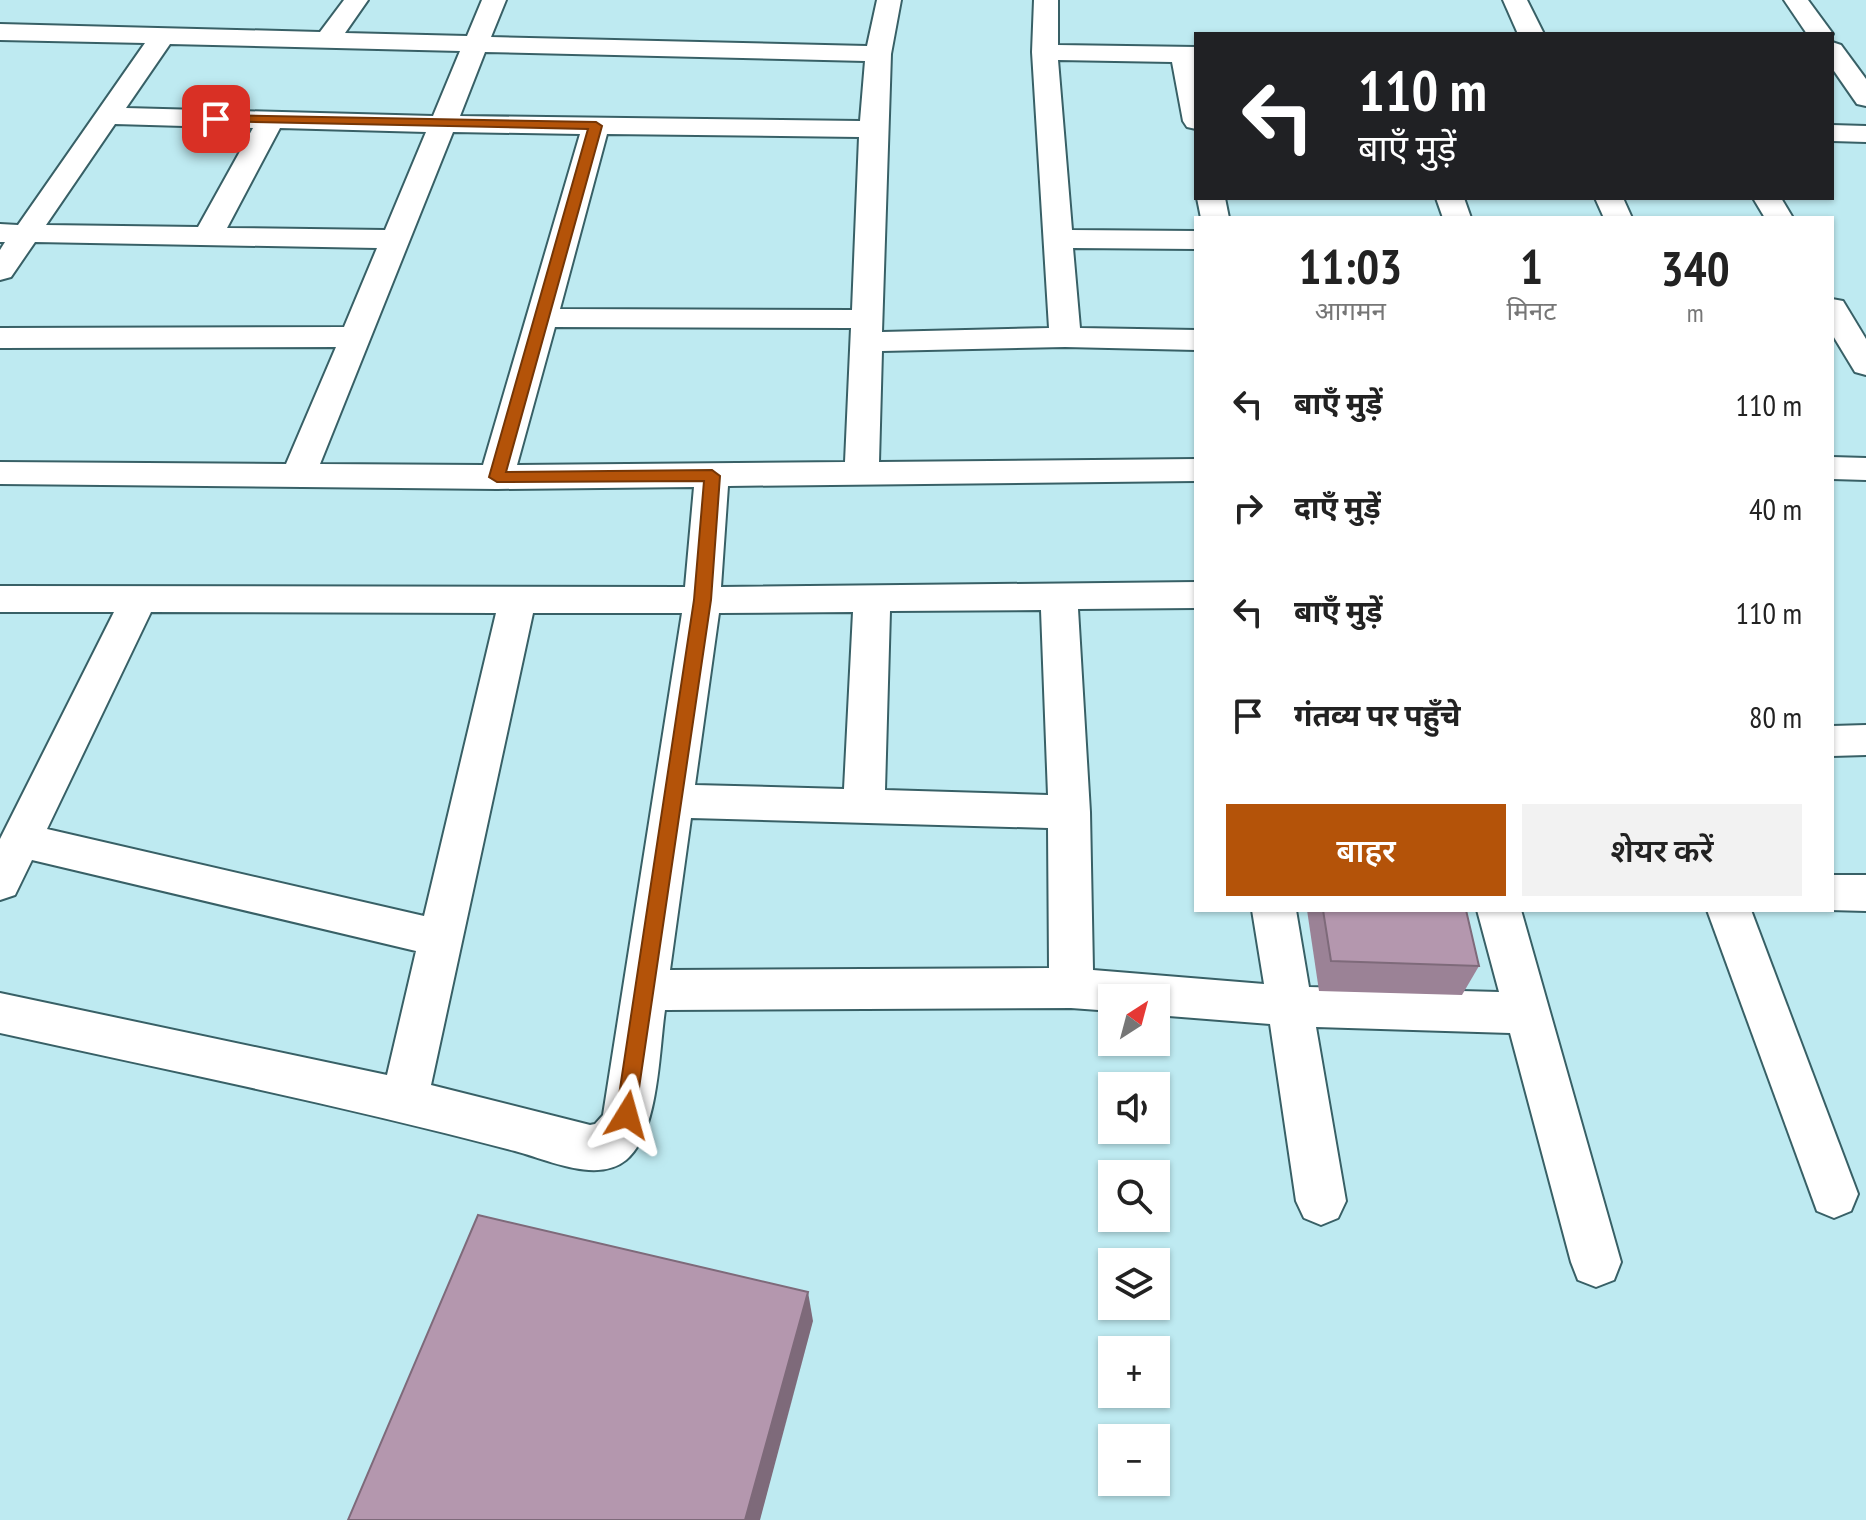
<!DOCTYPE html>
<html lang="hi">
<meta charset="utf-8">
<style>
:root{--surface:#fff;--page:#f2f2f2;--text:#222;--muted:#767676;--accent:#b45309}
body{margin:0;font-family:"PT Sans Narrow","Noto Sans Devanagari",sans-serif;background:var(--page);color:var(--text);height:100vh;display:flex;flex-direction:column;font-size:30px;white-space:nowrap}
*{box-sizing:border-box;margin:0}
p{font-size:26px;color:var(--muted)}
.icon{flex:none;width:44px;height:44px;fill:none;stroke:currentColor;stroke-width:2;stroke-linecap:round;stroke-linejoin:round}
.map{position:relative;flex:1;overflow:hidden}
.sheet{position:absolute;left:1194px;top:216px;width:640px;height:696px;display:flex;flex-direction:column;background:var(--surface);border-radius:0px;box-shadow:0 2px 6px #0004}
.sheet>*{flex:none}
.hud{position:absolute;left:1194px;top:32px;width:640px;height:168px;border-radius:0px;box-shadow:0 2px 6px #0004;background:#202124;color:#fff;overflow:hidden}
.needle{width:52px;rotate:36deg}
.tools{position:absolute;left:1098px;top:984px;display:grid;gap:16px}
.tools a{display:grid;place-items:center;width:72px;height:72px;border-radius:0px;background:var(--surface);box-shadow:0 2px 6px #0004;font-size:40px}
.pin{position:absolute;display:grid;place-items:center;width:68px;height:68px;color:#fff;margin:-34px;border-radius:16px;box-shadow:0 4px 12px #0006}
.me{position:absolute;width:88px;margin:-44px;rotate:8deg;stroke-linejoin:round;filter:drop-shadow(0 0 6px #0008)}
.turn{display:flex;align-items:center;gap:28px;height:168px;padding:0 32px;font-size:36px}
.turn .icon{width:104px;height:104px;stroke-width:2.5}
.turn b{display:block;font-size:56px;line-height:68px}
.eta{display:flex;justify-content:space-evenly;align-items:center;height:136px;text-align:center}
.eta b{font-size:48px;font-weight:600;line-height:56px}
.primary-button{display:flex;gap:16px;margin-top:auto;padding:16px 32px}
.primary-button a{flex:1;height:92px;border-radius:0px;background:var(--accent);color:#fff;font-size:32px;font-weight:600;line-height:92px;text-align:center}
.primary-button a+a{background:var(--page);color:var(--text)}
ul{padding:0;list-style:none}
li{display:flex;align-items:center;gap:24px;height:104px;padding:0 32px}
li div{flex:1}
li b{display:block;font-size:30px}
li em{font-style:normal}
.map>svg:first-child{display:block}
</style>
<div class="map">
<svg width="1866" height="1520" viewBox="0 0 1866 1520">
<rect width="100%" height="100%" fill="#beeaf1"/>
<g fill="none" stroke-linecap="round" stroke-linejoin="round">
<g stroke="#386066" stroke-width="4">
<g id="street">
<path d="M344 0H368L345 33 467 36 482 0H506L491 37 867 46 877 0H901L891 54 882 332 1049 328 1032 52 1034 0H1058V45L1196 47V129L1187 127 1183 121 1172 62 1058 60 1072 230 1196 231V249L1073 248 1080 328 1196 330V350L1065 347 882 351 879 462 1196 459V481L728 486 721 587 1196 582V608L1078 609 1090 812 1093 970 1264 984 1252 910H1296L1309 987 1499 992 1477 910H1521L1621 1262 1614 1280 1596 1287 1578 1280 1571 1262 1510 1033 1316 1027 1346 1201 1338 1218 1321 1225 1304 1218 1296 1201 1270 1024 1156 1015V998H1112V1011L1071 1008 665 1010C659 1050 659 1133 626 1160 597 1184 546 1159 515 1151 345 1106 172 1071 0 1033V993L387 1075 416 951 32 860 15 895 0 900V839L114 612H0V586L685 587 694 487 497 489 0 484V462L286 464 336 347 0 348V328L344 327 377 248 35 242 11 277 0 280V250L5 242H0V224L18 225 145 43 0 40V24L320 32ZM170 44 460 51 433 116 126 108ZM485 52 865 61 860 121 460 116ZM115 124 253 128 198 227 46 225ZM280 128 426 132 385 230 227 228ZM453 132 580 134 483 465 320 464ZM607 134 859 137 852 310 560 309ZM555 327 851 328 845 462 517 465ZM1041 610 1048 795 885 790 890 611ZM151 612 496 613 424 916 47 829ZM853 612 844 789 695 785 719 613ZM533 613H682L603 1115 595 1124 590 1125 431 1085ZM691 818 1048 828 1049 968 670 970Z"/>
<polygon points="1503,0 1527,0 1544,34 1518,34"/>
<polygon points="1784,0 1808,0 1833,34 1832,35 1807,34"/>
<polygon points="1832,42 1841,45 1866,79 1866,106 1857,104 1832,68"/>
<polygon points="1832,125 1866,126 1866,142 1832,141"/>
<polygon points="1197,198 1225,198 1229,218 1201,218"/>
<polygon points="1436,198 1464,198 1471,218 1443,218"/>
<polygon points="1595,198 1623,198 1632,218 1604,218"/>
<polygon points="1753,198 1781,198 1793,218 1765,218"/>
<polygon points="1832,299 1843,301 1866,339 1866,375 1855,372 1832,334"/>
<polygon points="1832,457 1866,458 1866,480 1832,479"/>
<polygon points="1866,725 1866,755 1832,756 1832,726"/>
<polygon points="1832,875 1866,875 1866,911 1829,910 1832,910"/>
<polygon points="1707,910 1751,910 1858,1194 1851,1211 1834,1218 1817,1211"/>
</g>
</g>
<use href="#street" fill="#fff" fill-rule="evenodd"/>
</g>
<polygon fill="#9b8296" points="1307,910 1466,910 1479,966 1462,995 1319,991"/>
<polygon fill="#7e6a7a" points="808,1292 813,1321 760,1520 745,1520"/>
<g fill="#b497ae" stroke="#7e6a7a" stroke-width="2">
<polygon points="1323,910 1466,910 1479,966 1331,961"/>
<polygon points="478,1215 808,1292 745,1520 348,1520"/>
</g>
<polygon fill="#b45309" stroke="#753606" stroke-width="2" points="216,115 596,122 602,126 506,472 712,470 720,476 711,600 634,1122 627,1125 619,1122 616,1115 694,600 704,481 497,482 489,477 588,129 212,121 212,116"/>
</svg>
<div class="tools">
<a><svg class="needle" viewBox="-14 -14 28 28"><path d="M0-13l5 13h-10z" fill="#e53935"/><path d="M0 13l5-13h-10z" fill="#767676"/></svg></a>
<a><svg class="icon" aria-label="sound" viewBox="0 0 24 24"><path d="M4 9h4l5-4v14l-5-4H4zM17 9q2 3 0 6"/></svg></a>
<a><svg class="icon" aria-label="search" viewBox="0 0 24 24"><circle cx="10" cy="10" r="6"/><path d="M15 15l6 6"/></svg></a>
<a><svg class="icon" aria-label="layers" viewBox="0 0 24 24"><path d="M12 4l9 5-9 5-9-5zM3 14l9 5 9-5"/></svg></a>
<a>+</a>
<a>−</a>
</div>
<div class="pin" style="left:216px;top:119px;background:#d93025"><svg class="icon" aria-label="arrive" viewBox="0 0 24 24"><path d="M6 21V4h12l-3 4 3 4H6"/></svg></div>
<svg class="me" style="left:627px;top:1115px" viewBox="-20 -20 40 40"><path d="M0-17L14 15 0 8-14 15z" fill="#b45309" stroke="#fff" stroke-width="4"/></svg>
<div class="hud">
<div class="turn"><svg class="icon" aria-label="left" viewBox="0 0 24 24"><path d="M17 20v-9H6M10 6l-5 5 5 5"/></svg><div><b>110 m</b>बाएँ मुड़ें</div></div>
</div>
<section class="sheet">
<div class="eta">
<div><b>11:03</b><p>आगमन</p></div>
<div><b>1</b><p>मिनट</p></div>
<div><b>340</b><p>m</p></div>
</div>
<ul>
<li><svg class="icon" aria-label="left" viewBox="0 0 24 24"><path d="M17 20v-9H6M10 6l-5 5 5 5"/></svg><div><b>बाएँ मुड़ें</b></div><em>110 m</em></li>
<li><svg class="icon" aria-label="right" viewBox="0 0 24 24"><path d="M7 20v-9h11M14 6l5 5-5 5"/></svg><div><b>दाएँ मुड़ें</b></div><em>40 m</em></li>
<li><svg class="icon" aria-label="left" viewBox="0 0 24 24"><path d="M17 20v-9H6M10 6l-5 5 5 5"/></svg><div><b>बाएँ मुड़ें</b></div><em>110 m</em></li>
<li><svg class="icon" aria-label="arrive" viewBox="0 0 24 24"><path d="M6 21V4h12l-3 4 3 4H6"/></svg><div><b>गंतव्य पर पहुँचे</b></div><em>80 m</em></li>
</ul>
<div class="primary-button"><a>बाहर</a><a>शेयर करें</a></div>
</section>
</div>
